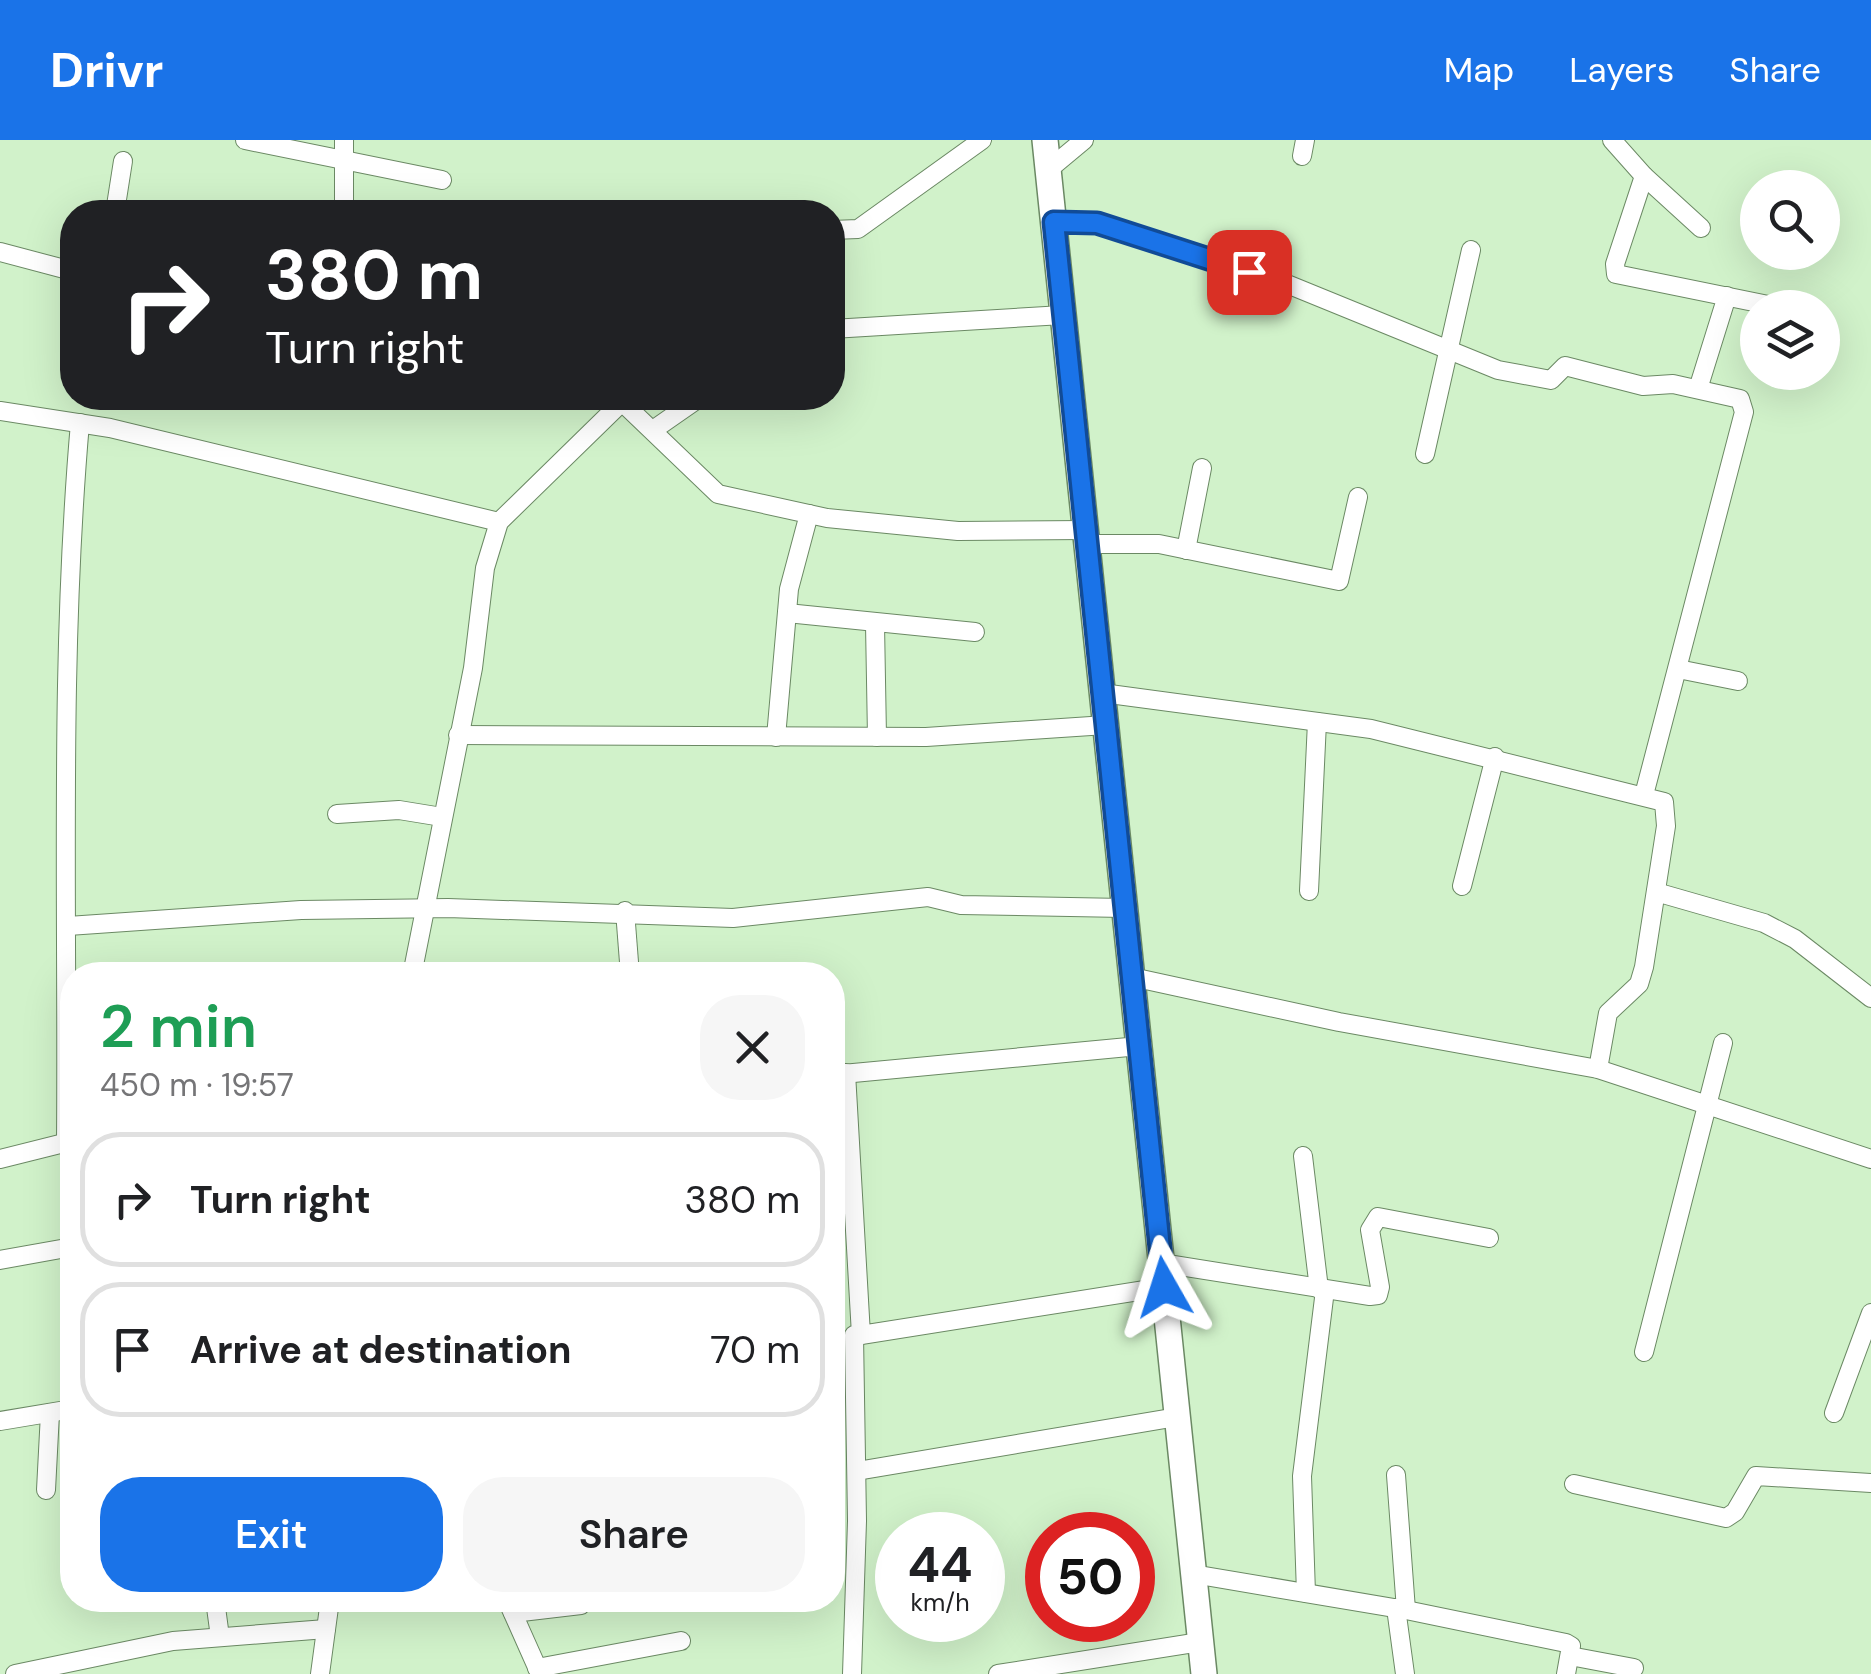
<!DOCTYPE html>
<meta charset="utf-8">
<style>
:root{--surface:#fff;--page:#f6f6f6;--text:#202124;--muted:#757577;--line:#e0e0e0;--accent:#1a73e8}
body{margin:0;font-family:"DM Sans",sans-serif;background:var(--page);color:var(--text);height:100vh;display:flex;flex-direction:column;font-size:38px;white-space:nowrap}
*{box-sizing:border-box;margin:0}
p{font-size:32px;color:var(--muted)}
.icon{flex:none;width:55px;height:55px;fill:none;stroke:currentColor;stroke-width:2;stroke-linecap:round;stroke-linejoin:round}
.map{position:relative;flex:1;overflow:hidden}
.side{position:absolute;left:60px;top:822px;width:785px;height:650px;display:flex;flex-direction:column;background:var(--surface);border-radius:40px;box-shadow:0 10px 40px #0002}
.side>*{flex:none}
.top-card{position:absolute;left:60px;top:60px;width:785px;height:210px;border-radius:40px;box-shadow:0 10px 40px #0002;background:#202124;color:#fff;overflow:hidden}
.controls{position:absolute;left:1740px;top:30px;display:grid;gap:20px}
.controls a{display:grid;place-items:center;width:100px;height:100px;border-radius:50%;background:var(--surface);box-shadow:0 10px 40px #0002;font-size:50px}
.speed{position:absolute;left:875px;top:1372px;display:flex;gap:20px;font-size:50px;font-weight:700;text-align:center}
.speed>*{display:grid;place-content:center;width:130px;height:130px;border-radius:50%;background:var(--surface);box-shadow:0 10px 40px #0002;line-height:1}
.speed small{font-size:25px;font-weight:400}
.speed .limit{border:15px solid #d22;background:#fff;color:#111}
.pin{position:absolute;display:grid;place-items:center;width:85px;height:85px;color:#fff;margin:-42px;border-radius:20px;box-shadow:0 5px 15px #0006}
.me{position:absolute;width:110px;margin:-55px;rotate:354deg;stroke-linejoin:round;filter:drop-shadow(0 0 8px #0008)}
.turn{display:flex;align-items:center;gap:35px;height:210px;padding:0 40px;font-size:45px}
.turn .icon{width:130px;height:130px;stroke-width:2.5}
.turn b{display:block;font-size:70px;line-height:85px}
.round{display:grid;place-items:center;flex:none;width:105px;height:105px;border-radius:40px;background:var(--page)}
.summary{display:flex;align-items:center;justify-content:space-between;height:170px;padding:0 40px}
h1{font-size:60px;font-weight:600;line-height:75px;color:#1e9e55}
.action{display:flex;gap:20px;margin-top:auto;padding:20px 40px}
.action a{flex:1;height:115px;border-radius:40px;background:var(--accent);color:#fff;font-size:40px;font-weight:600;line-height:115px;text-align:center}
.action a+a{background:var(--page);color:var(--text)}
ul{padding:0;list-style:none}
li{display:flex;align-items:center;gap:30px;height:135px;margin:0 20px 15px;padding:0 20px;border:5px solid var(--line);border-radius:40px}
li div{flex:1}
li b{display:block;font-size:38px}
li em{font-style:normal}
header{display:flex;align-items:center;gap:60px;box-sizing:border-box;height:140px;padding:0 50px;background:var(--accent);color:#fff}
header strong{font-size:48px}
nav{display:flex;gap:55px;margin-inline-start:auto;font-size:35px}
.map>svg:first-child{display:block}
</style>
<header>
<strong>Drivr</strong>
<nav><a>Map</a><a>Layers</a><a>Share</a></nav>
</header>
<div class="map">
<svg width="1871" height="1534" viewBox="0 0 1871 1534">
<rect width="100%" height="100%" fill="#d1f2ca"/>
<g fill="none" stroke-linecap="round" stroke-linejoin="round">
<g stroke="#6b8964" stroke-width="20">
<g id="street">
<polyline points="245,0 442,40"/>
<polyline points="1612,0 1644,36 1615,124 1616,134 1783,168"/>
<polyline points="1302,16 1305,0"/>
<polyline points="1048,30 1084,0"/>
<polyline points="1644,36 1701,88"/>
<polyline points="115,72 123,21"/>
<polyline points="344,72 344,0"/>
<polyline points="1053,82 1097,83 1287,144 1498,230 1551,240 1565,226 1643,246 1673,244 1740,259 1744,272 1644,655"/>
<polyline points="832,90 858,89 982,0"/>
<polyline points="0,112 72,131"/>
<polyline points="832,189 1063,175"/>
<polyline points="1698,249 1727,156"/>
<polyline points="621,261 718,354 827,378 958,391 1085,390"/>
<polyline points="0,271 110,288 499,382"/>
<polyline points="653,290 699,258"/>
<polyline points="1425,314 1471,110"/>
<polyline points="1087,404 1159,404 1339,441 1358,357"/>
<polyline points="1186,410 1202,328"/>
<polyline points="787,473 975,492"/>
<polyline points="875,484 877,597"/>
<polyline points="1678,529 1738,541"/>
<polyline points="1102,553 1371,589 1664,662 1666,686 1644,827 1639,844 1608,873 1598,929"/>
<polyline points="458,595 926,597 1106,585"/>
<polyline points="776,597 789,449 809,374"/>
<polyline points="337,674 399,670 442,677"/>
<polyline points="1462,746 1495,617"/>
<polyline points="1309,751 1317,582"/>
<polyline points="1656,752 1764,783 1795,799 1871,858"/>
<polyline points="625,771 630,835"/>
<polyline points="68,786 301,770 448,768 733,778 928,757 961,765 1124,768"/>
<polyline points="412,835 473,528 485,428 499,382 626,258"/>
<polyline points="1132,837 1339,882 1598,929 1871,1019"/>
<polyline points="846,933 861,1195 1164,1147"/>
<polyline points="832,935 1139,906"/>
<path d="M66 1003C68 763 59 522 80 283"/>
<polyline points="1303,1016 1319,1149"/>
<polyline points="0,1019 72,1001"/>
<polyline points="0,1120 72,1107"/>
<polyline points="1161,1123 1370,1156 1378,1155 1380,1147 1370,1090 1378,1077 1489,1098"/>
<polyline points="1644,1212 1723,903"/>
<polyline points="1834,1273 1871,1173"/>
<polyline points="0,1281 72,1269"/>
<polyline points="857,1331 1177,1277"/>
<polyline points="1396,1335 1406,1470"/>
<polyline points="1574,1344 1726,1378 1735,1372 1756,1336 1871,1343"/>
<polyline points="46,1350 50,1273"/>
<polyline points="1193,1434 1406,1470 1566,1503 1571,1506 1566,1534"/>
<polyline points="1306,1453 1302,1336 1325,1150"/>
<polyline points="215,1460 220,1497"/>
<polyline points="507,1460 540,1534"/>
<polyline points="1396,1468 1405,1534"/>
<polyline points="513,1473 581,1465"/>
<polyline points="1570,1516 1634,1528"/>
<polyline points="537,1528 681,1501"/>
<polyline points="15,1534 173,1501 326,1489"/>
<polyline points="320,1534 330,1460"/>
<polyline points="852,1534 857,1381 854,1195 861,1195"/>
<polyline points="998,1534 1200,1502"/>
</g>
</g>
<g stroke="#6b8964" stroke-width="28">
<polyline id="secondary" points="1045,0 1204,1534"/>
</g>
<use href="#street" stroke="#fff" stroke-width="18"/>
<use href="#secondary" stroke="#fff" stroke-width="25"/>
</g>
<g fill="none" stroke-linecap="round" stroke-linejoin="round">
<g stroke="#114b97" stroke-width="25">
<polyline id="route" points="1164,1147 1054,82 1097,83 1249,132"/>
</g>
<use href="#route" stroke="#1a73e8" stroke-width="18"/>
</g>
</svg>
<div class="controls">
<a><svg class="icon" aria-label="search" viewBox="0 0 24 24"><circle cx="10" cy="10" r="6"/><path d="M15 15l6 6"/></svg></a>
<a><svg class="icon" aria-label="layers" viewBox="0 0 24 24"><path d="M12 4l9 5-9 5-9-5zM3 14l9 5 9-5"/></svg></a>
</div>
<div class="speed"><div>44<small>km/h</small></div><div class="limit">50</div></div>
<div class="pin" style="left:1249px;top:132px;background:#d93025"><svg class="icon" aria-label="arrive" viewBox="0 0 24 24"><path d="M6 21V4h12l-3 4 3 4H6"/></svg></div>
<svg class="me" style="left:1164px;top:1147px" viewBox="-20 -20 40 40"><path d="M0-17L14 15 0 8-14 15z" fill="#1a73e8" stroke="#fff" stroke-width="4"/></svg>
<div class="top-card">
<div class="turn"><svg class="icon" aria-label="right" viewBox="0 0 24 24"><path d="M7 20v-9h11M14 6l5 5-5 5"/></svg><div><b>380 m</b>Turn right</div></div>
</div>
<section class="side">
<div class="summary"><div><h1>2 min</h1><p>450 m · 19:57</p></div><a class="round"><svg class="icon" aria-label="close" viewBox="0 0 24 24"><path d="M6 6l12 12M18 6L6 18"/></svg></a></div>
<ul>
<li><svg class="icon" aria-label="right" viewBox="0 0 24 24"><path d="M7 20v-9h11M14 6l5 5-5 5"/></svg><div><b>Turn right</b></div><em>380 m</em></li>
<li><svg class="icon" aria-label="arrive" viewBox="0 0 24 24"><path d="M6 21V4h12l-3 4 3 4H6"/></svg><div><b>Arrive at destination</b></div><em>70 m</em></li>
</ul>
<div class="action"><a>Exit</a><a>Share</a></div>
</section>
</div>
